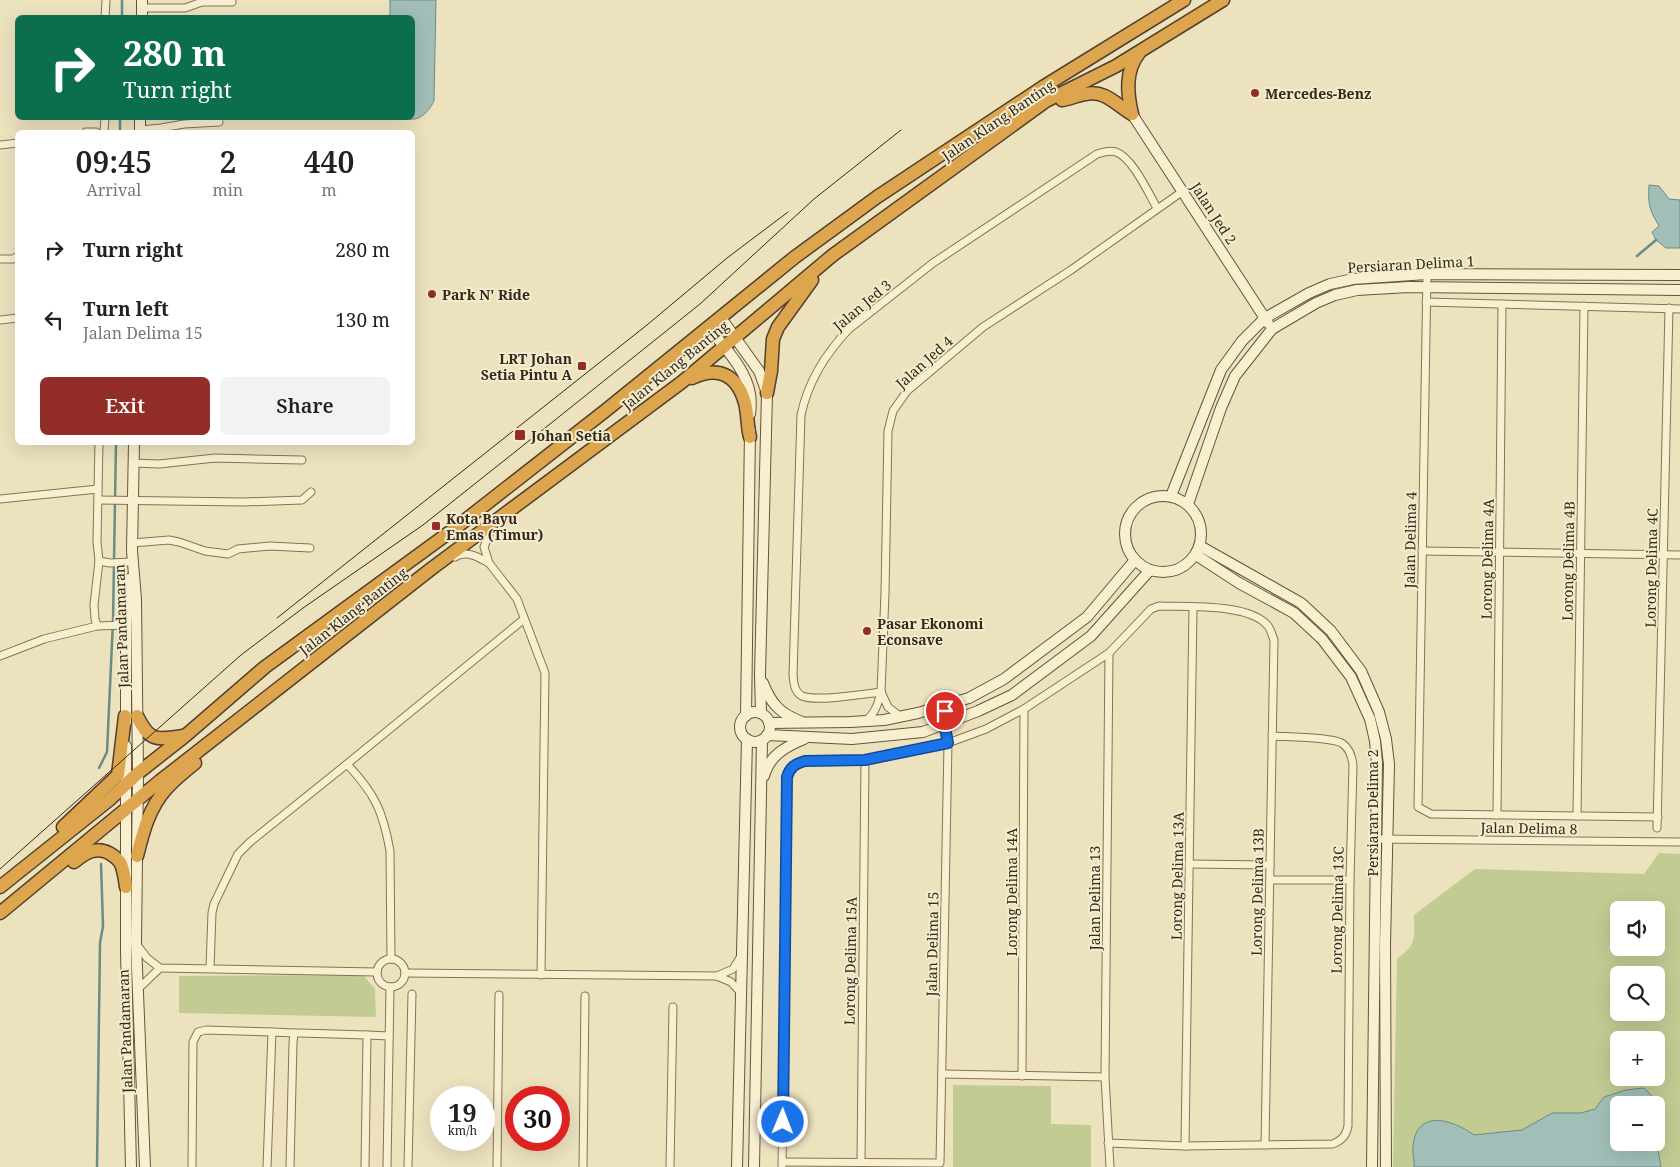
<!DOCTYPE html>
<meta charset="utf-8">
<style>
:root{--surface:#fff;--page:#f2f2f2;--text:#222;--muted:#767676;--accent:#932d28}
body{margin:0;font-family:"Noto Serif",serif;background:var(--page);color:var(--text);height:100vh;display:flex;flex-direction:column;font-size:19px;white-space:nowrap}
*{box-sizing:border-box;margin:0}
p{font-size:16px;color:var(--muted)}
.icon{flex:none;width:28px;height:28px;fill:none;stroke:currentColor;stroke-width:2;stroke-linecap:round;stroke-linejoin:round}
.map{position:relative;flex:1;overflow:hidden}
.side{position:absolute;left:15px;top:130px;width:400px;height:315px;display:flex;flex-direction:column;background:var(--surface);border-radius:8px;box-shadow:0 5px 20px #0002}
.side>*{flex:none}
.banner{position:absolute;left:15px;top:15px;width:400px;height:105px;border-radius:8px;box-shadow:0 5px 20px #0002;background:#0b6e4f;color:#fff;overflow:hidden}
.fabs{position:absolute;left:1610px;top:901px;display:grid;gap:10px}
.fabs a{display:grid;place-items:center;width:55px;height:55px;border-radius:8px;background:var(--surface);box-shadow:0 5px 20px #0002;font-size:25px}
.speed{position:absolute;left:430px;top:1086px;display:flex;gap:10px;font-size:25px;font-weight:700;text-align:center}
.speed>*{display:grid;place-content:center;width:65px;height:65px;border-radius:50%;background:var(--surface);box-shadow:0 5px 20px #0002;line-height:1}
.speed small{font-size:12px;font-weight:400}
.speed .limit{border:8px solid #d22;background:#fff;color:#111}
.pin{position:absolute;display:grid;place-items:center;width:42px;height:42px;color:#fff;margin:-21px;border:2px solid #fff;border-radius:50%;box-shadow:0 1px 5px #0007}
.me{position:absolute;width:55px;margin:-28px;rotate:1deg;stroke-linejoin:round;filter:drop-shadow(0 0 4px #0008)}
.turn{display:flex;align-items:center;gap:18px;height:105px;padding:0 25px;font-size:22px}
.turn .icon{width:65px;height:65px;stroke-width:2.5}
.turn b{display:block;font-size:35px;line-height:42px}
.eta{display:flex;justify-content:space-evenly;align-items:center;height:85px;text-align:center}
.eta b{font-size:30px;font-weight:600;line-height:35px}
.cta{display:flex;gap:10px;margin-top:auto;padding:10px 25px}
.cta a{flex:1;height:58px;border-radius:8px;background:var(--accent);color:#fff;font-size:20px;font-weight:600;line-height:58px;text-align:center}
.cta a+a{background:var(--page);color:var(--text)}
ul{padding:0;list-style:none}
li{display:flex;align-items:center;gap:15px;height:70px;padding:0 25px}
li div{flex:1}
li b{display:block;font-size:19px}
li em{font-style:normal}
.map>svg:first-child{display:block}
</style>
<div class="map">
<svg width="1680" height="1167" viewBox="0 0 1680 1167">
<rect width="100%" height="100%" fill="#ede2be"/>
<g fill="#c1cb92" fill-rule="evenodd">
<path d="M1659 853 1680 854V1167H1393L1397 959C1417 944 1414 939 1414 915L1475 869 1644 874ZM1619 910H1656V948H1619ZM1619 975H1656V1012H1619ZM1619 1040H1656V1078H1619ZM1619 1105H1656V1142H1619Z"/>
<polygon points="363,975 375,989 376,1017 179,1013 179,976"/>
<polygon points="953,1085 1051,1086 1051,1124 1091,1125 1091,1167 953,1167"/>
</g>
<g fill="#a1bfb8" stroke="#698c85">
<path d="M390 0H436L434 101C428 113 418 123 404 118H412V18L390 17Z"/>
<path d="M1649 185 1659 186 1669 199 1680 200V248H1666L1656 240 1652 232 1659 226C1649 209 1648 204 1649 185Z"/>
<path d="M1644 1088 1655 1099 1656 1105H1619V1142H1656V1106L1658 1150 1661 1167H1414C1415 1160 1412 1154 1413 1148 1415 1108 1452 1119 1474 1135L1522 1130 1552 1113H1581L1595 1109 1604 1097 1626 1090Z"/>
</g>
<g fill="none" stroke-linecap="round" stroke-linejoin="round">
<g stroke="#698c85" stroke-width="2.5">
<polyline points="122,18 122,0"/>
<polyline points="120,118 120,132"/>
<polyline points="1637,256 1656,240"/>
<polyline points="99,768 107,752 113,621 116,442"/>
<polyline points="97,1167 100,943 103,926 101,864"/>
</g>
<g stroke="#857257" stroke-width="9">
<g id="street">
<polyline points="142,8 185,8 202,2 232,2"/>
<polyline points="105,18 106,0"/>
<polyline points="140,130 161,128 184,124 219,122"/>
<polyline points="86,132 96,132"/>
<polyline points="104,132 105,118"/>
<polyline points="0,145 18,143"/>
<polyline points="0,259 13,259 18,256"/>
<polyline points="1427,274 1418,807 1431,814 1658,817"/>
<polyline points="1426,302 1680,309"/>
<polyline points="0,320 18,318"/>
<polyline points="133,463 159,464 215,458 302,460"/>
<polyline points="0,499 98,489"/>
<polyline points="98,500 244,502 302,500 311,492"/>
<polyline points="492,527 484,547 489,563 517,599 545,673 541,975"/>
<polyline points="132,543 169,540 179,542 205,551 228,554 238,549 270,546 310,548"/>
<polyline points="1422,551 1680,555"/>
<path d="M455 557C467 550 478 557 489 563"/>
<polyline points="99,561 110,563 131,562"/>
<polyline points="97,626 95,619 94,605 99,561 97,542 99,442"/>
<polyline points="1109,653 1105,1077 1110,1167"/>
<polyline points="0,656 44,639 97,626 126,625"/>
<path d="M881 692C864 694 816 702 802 696 794 692 794 683 793 675L801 415C808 382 826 353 849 329L933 263 1097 154C1103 152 1110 150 1116 152 1132 157 1149 194 1157 208"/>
<polyline points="881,692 888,707 901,717"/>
<path d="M865 721C875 714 878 704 881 692L885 593 888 431 893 411 907 391 983 327 1071 270 1183 191"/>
<polyline points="347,764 524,619"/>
<polyline points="1497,815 1502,304"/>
<polyline points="1577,816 1584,306"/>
<polyline points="1657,828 1669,308"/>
<polyline points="1377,839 1680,842"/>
<polyline points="1189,864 1270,865"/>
<polyline points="1270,880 1350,880"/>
<polyline points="137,945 147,958 160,968 377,972"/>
<circle cx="391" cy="973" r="14"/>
<path d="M210 968 212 913 214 904 238 854 250 842 347 764C375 794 383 811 390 851L391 959"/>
<polyline points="405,973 717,976 733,969 741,956"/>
<polyline points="717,976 731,982 741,993"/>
<polyline points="137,990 160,968"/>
<polyline points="272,1032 294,1033"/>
<polyline points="367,1035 389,1036"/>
<polyline points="943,1074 1105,1077"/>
<polyline points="1022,1076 1024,709"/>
<path d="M1108 1143 1185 1146 1333 1144C1342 1140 1346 1136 1348 1126L1350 880 1353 765C1352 757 1350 749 1343 744 1334 737 1286 737 1272 736"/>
<polyline points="1185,1146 1193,607"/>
<polyline points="783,1162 940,1163 948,743 948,735 944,725"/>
<polyline points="861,1162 865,760"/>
<polyline points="192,1167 193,1042 198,1032 206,1030 272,1032 267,1167"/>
<polyline points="290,1167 293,1043 294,1033 300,1033 367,1035 365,1167"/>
<polyline points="387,1167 390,987"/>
<polyline points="408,1167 412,994"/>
<polyline points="497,1167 499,995"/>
<polyline points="583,1167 585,996"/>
<polyline points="670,1167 673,1007"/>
<path d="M782 1167 787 777C790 767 795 763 805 761L865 760 880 758 948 743 986 729 1024 709 1109 653 1151 609 1159 606C1187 607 1250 603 1268 626 1271 630 1272 635 1274 640L1265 1145"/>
</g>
</g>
<g stroke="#66533a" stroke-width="12">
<g id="secondary">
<polyline points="142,18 142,0"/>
<polyline points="1132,114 1268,323"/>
<polyline points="140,132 140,118"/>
<polyline points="721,318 759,371 767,393 760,675 761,713"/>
<path d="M709 328C724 347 746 369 750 394 751 401 751 408 750 414"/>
<polyline points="134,442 132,551 136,599 138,773 136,943 145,1167"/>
<circle cx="1163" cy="534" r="38"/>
<polyline points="1171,496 1221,370 1242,341 1265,318 1309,293 1330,284 1353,279 1427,274 1680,275"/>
<polyline points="1188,504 1221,408 1235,376 1272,329 1316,303 1335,295 1357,290 1409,287 1680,290"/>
<polyline points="1200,546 1301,603 1331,631 1361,671 1379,712 1386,739 1389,764 1385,944 1386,1167"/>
<polyline points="1196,555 1239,583 1294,613 1322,639 1351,677 1370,719 1375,741 1377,763 1372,1167"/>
<path d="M763 683C771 703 779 713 800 721"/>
<polyline points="927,710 937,716 944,725"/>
<circle cx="755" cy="727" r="15"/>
<polyline points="746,716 750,431"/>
<polyline points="126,722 126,625 129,579"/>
<polyline points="769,723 850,722 884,720 918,713 969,698 1004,679 1087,617 1135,560"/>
<polyline points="767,735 852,739 923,732 978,711 1012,695 1091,636 1150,570"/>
<polyline points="126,746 126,951 131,1167"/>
<path d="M764 776C770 755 785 747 804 739"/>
<polyline points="737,1167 747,739"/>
<polyline points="754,1167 762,740"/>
</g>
</g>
<g stroke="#52402c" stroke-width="15">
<g id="highway">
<path d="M1062 100C1070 99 1077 95 1086 94 1106 90 1116 105 1132 114"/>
<path d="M1132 114C1127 93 1125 71 1139 53"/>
<path d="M692 378C718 366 737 374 745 403 748 414 747 426 750 437"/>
<polyline points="767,393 771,371 773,339 778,327 812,280"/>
<path d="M137 716C150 742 156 740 183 736"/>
<polyline points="63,827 118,775 125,716"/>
<path d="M137 856C143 832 149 808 166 789 175 779 185 771 195 763"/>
<path d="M74 862C85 853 96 846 109 853 114 856 119 860 121 864 124 871 125 880 126 887"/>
<polyline points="0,887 109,800 138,773 185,736 265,667 454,529 605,411 795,257 877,197 1043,87 1184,0"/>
<polyline points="0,913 160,781 431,569 682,382 833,255 1046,101 1116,66 1223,0"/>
</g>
</g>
<use href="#street" stroke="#f8efd1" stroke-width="7"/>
<use href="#secondary" stroke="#f8efd1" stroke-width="10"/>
<use href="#highway" stroke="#dda64e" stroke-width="12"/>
<g stroke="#34291c" stroke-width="1">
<polyline points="277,618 647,325 727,258 788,212"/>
<polyline points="0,869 241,655 303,608 423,525 535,436 700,304 814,199 901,130"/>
</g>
</g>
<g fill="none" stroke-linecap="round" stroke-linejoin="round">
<g stroke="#114b97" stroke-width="12">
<path id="route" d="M783 1122 787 777C790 767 795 764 805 761L865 760 948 743 943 718 945 711"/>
</g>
<use href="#route" stroke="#1a73e8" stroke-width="9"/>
</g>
<g fill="#932d28" stroke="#f5ebcd" stroke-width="2">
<circle cx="1255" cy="93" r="5"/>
<circle cx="432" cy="294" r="5"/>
<rect x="577" y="361" width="10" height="10" rx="2.5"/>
<rect x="514" y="429" width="12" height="12" rx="2.5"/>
<rect x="431" y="521" width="10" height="10" rx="2.5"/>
<circle cx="867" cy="631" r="5"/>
</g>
<g text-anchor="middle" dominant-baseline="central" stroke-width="4" stroke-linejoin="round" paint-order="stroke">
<g font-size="14" font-weight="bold" fill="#34291c" stroke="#f5ebcd" text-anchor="start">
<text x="1265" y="93">Mercedes-Benz</text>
<text x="442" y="294">Park N' Ride</text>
<text x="572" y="358" text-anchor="end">LRT Johan<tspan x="572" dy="16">Setia Pintu A</tspan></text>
<text x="531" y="435">Johan Setia</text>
<text x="446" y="518">Kota Bayu<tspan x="446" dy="16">Emas (Timur)</tspan></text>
<text x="877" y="623">Pasar Ekonomi<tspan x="877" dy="16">Econsave</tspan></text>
</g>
<g font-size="14" fill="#34291c" stroke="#f5ebcd">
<text transform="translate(998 120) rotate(-34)">Jalan Klang Banting</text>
<text transform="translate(1214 213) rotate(57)">Jalan Jed 2</text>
<text transform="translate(1411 264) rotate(-3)">Persiaran Delima 1</text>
<text transform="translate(862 305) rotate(-40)">Jalan Jed 3</text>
<text transform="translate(924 362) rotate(-42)">Jalan Jed 4</text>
<text transform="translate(675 365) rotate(-39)">Jalan Klang Banting</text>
<text transform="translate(1410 540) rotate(-89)">Jalan Delima 4</text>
<text transform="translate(1487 559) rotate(-89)">Lorong Delima 4A</text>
<text transform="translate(1568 561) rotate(-89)">Lorong Delima 4B</text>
<text transform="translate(1651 568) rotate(-89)">Lorong Delima 4C</text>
<text transform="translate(353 611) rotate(-38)">Jalan Klang Banting</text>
<text transform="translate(121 626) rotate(-92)">Jalan Pandamaran</text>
<text transform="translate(1372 813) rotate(-90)">Persiaran Delima 2</text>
<text transform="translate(1529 828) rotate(1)">Jalan Delima 8</text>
<text transform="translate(1177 876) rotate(-89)">Lorong Delima 13A</text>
<text transform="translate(1011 892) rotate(-90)">Lorong Delima 14A</text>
<text transform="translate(1257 892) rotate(-89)">Lorong Delima 13B</text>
<text transform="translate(1094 898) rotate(-90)">Jalan Delima 13</text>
<text transform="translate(1337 910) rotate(-89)">Lorong Delima 13C</text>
<text transform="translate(932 944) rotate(-89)">Jalan Delima 15</text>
<text transform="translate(850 961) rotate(-89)">Lorong Delima 15A</text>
<text transform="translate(125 1031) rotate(-92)">Jalan Pandamaran</text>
</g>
</g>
</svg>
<div class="fabs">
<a><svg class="icon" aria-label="sound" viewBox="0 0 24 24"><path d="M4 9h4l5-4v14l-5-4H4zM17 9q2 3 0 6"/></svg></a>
<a><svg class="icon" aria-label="search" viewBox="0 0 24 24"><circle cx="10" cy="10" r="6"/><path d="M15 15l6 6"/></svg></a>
<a>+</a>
<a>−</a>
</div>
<div class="speed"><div>19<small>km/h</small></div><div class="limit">30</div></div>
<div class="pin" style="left:945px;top:711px;background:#d93025"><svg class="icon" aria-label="arrive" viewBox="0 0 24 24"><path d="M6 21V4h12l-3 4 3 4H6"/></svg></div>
<svg class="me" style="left:783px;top:1122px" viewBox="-20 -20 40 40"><circle r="17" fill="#1a73e8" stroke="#fff" stroke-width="3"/><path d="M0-11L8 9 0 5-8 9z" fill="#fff"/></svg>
<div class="banner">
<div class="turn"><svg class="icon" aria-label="right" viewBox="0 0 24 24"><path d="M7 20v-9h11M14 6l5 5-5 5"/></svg><div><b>280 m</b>Turn right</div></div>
</div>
<section class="side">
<div class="eta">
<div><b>09:45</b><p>Arrival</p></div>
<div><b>2</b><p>min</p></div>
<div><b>440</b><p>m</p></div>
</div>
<ul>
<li><svg class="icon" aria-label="right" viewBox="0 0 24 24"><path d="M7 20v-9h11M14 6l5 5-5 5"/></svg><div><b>Turn right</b></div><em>280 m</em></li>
<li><svg class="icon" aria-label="left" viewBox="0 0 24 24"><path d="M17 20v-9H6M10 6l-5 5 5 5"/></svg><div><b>Turn left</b><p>Jalan Delima 15</p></div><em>130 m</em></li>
</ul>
<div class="cta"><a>Exit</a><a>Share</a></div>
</section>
</div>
